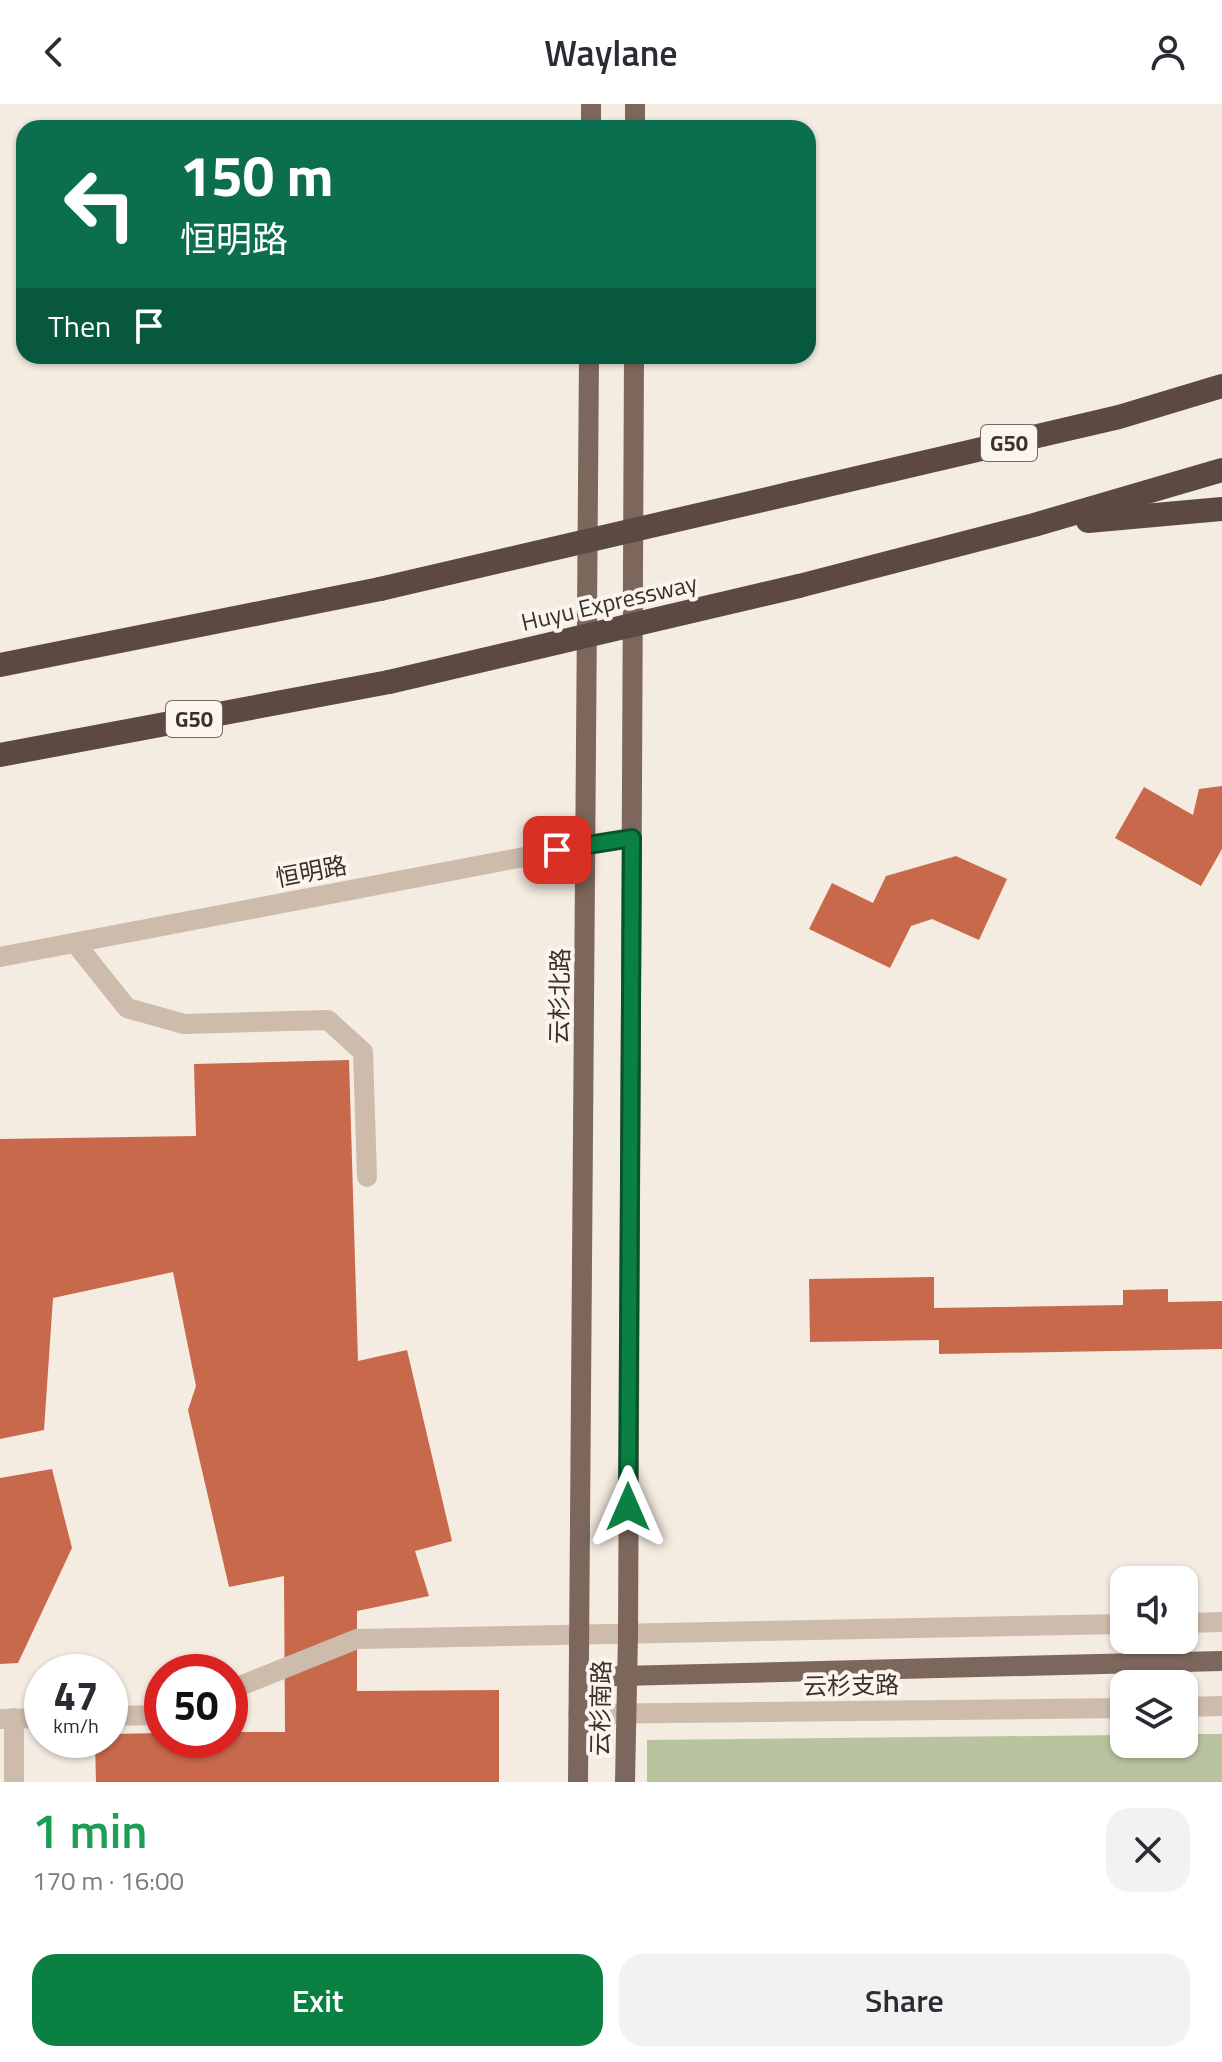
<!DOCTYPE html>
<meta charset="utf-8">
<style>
:root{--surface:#fff;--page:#f2f2f3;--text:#2b2b33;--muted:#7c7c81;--accent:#0b8043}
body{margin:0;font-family:"Titillium Web","Noto Sans SC",sans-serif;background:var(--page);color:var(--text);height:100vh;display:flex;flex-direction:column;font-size:30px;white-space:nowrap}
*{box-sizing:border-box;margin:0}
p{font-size:26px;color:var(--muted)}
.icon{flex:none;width:44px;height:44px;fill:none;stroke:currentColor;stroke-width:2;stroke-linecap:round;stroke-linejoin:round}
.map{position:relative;height:1678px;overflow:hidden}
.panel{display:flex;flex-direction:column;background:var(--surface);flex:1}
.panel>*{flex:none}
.hud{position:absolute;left:16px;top:16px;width:800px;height:244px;border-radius:24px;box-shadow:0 2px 6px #0004;background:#0b6e4f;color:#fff;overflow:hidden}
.tools{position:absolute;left:1110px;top:1462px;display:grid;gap:16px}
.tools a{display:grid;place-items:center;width:88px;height:88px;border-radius:16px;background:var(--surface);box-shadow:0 2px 6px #0004;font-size:40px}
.speed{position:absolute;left:24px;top:1550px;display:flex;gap:16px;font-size:40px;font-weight:700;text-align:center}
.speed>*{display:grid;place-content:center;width:104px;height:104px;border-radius:50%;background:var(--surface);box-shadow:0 2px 6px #0004;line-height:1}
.speed small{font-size:20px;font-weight:400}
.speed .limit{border:12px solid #d22;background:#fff;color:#111}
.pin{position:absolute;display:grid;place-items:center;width:68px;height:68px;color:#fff;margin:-34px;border-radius:16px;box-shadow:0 4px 12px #0006}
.me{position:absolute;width:88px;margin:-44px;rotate:0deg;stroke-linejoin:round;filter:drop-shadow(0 0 6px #0008)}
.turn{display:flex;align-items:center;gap:28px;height:168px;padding:0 32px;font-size:36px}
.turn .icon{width:104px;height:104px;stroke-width:2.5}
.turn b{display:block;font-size:56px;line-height:68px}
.then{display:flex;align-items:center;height:76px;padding:0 32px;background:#0003;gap:16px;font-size:30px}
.round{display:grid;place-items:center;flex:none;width:84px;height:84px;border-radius:24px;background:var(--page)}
.head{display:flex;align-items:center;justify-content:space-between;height:136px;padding:0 32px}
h1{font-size:48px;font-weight:600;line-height:60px;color:#1e9e55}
.primary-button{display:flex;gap:16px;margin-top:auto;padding:16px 32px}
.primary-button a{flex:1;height:92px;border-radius:24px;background:var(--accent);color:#fff;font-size:32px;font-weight:600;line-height:92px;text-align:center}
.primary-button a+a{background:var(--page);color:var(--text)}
header{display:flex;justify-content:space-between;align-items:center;height:104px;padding:0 32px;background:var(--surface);font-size:36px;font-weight:600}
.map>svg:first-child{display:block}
</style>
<header><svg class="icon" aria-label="back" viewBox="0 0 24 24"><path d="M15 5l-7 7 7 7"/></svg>Waylane<svg class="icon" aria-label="person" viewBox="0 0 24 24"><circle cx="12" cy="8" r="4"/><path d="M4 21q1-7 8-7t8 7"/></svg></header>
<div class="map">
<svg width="1222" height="1678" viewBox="0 0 1222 1678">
<rect width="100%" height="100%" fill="#f4ebe1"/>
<polygon fill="#b8c4a0" points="1184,1630 1222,1630 1222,1678 647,1678 647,1636 1124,1631 1124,1640 1184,1640"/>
<g fill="#c8694b">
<polygon points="1222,682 1222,745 1201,782 1115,734 1144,683 1193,711 1199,685"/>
<polygon points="956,752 1007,775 979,836 932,815 911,822 890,864 809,825 832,779 873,799 886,772"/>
<polygon points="349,956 358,1257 407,1246 452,1437 415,1447 429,1492 357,1507 357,1587 499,1586 499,1678 96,1678 95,1636 110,1636 110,1630 162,1629 162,1636 230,1636 230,1628 285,1628 284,1472 229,1483 188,1306 196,1282 173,1168 53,1194 44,1326 0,1335 0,1035 196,1032 194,960"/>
<polygon points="934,1173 934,1204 1123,1201 1123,1186 1168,1185 1168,1198 1222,1197 1222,1245 939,1250 939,1236 810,1238 809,1175"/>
<polygon points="52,1365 72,1444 18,1559 0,1560 0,1374"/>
</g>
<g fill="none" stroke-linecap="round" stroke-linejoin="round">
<g stroke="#cdbbac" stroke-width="20">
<polyline points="75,839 127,904 184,920 328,916 363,948 367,1073"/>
<polyline points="0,853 587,741 632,734"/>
<polyline points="1184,1519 1222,1518"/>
<polyline points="230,1586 357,1535 1124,1520"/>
<polyline points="1184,1603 1222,1602"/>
<polyline points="578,1610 1124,1604"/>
<polyline points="110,1612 162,1611"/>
<polyline points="14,1614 14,1678"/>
<polyline points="2,1615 42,1614"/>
</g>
<g stroke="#7d675c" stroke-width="20">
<polyline points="591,24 591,0"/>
<polyline points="635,24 635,0"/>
<polyline points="579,1573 1222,1557"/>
<polyline points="578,1678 589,252"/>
<polyline points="625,1678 628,1531 634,252"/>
</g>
<g stroke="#5c4a42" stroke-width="24">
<polyline points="793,389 1119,313 1222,282"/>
<polyline points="1088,417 1222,405"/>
<polyline points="799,482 1034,421 1222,366"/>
<polyline points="0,561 380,485"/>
<polyline points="0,651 389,578"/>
</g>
<g stroke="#5c4a42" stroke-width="24">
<polyline points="380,485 793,389"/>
<polyline points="389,578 799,482"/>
</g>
</g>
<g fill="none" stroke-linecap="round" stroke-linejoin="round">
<g stroke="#07532c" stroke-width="20">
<polyline id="route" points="557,746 632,734 628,1403"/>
</g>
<use href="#route" stroke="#0b8043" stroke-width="14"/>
</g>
<g text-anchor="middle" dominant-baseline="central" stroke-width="8" stroke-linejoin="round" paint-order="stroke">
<g fill="#fbf5ee" stroke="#756b66" stroke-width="2">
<rect x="981" y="321" width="56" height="36" rx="6"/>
<rect x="166" y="597" width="56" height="36" rx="6"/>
</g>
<g font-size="22" font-weight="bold" fill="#3b302b">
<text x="1009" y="339">G50</text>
<text x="194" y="615">G50</text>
</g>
<g font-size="24" fill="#3b302b" stroke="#fbf5ee">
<text transform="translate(609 498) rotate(-13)">Huyu Expressway</text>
<text transform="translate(311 767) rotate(-11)">恒明路</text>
<text transform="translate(559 892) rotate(-89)">云杉北路</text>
<text transform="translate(851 1581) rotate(-1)">云杉支路</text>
<text transform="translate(600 1604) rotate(-89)">云杉南路</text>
</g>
</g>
</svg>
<div class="tools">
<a><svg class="icon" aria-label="sound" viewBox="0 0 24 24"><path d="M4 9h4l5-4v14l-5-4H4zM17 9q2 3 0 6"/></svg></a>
<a><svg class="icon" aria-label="layers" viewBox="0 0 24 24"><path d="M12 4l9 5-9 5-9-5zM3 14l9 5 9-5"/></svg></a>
</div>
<div class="speed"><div>47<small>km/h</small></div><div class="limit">50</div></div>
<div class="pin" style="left:557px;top:746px;background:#d93025"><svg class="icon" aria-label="arrive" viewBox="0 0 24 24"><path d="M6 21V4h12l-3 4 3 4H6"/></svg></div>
<svg class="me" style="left:628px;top:1403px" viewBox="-20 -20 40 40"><path d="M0-17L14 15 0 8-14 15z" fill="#0b8043" stroke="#fff" stroke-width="4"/></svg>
<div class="hud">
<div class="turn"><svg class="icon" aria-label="left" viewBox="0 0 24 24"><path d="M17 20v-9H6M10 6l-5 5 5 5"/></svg><div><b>150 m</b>恒明路</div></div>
<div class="then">Then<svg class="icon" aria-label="arrive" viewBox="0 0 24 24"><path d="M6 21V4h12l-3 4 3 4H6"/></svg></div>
</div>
</div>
<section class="panel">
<div class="head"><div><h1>1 min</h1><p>170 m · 16:00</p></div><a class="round"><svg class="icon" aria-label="close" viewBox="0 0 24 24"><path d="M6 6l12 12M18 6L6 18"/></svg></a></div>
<div class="primary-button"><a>Exit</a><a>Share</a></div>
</section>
